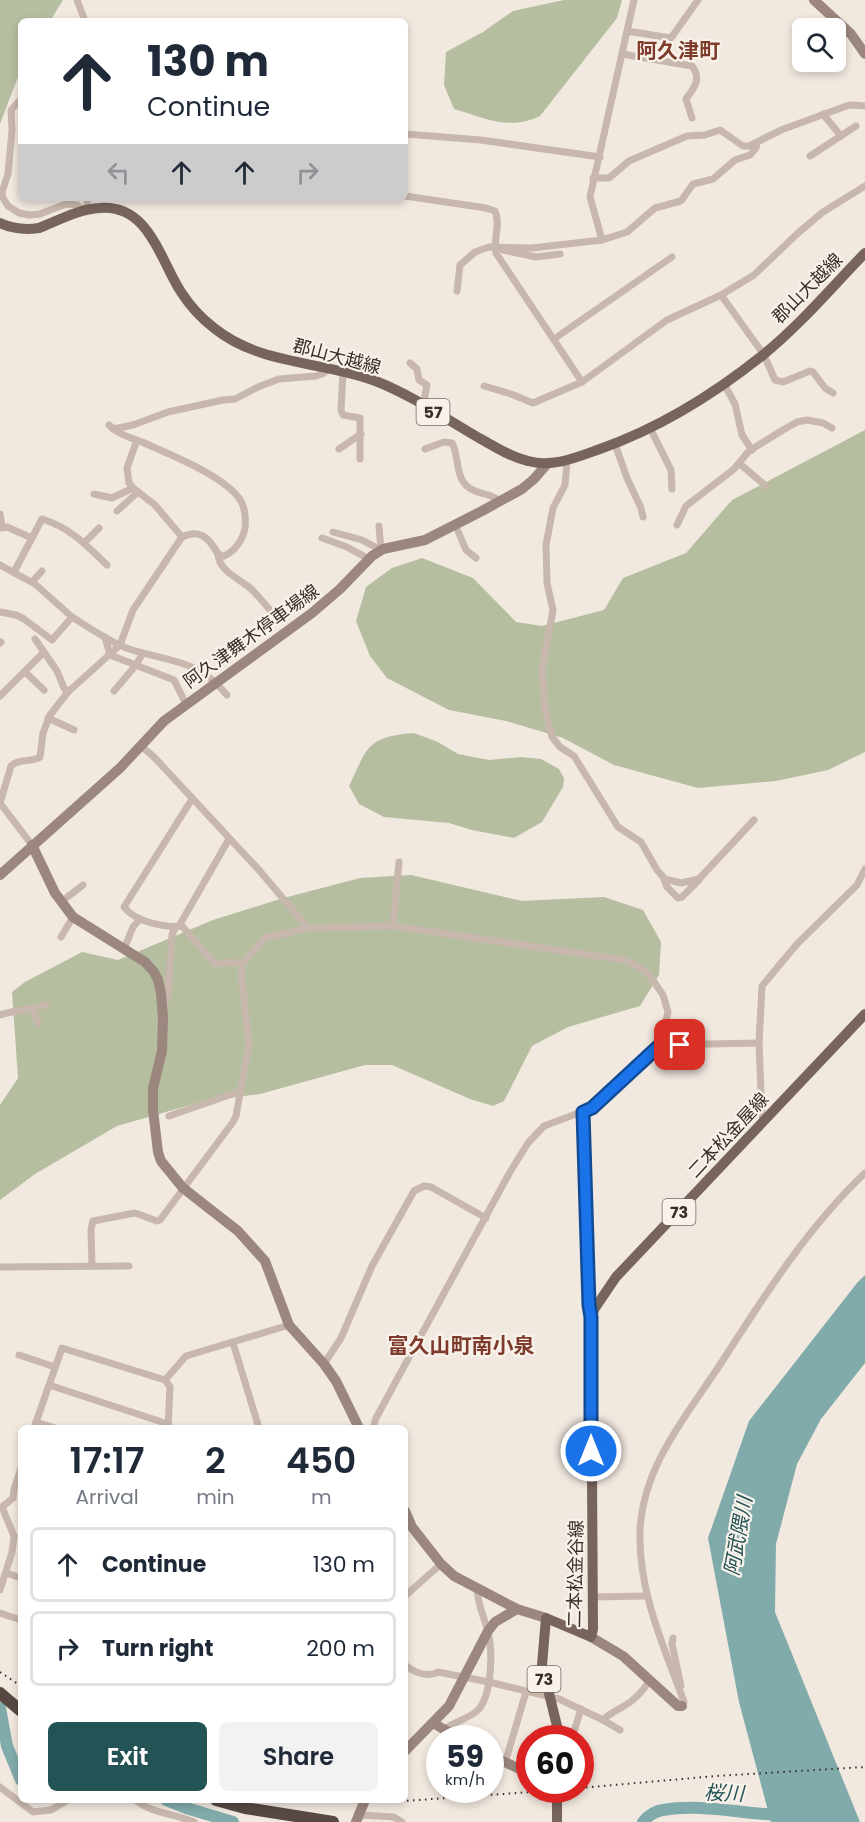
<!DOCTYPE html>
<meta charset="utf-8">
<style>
:root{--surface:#fff;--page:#f2f2f3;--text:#1f2937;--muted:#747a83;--line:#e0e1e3;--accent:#235354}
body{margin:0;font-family:Poppins,"Noto Sans JP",sans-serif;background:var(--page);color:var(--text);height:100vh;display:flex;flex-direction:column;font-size:22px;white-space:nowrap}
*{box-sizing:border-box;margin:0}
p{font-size:20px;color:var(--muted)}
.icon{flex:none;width:33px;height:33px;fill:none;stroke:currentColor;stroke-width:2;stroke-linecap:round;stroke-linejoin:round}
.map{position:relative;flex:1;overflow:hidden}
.side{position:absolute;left:18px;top:1425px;width:390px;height:378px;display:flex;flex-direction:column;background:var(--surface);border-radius:9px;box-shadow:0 3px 9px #0003}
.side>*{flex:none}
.top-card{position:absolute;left:18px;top:18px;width:390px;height:183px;border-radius:9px;box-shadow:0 3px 9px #0003;background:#fff;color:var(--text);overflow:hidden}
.buttons{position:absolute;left:792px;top:18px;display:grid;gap:12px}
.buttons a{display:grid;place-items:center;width:54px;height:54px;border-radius:9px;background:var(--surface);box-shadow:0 3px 9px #0003;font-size:30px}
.speed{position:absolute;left:426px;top:1725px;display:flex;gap:12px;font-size:30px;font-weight:700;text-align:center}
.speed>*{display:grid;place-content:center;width:78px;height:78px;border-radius:50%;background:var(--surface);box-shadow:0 3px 9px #0003;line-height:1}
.speed small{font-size:15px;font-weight:400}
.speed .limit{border:9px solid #d22;background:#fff;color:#111}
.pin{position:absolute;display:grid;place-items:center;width:51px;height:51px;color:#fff;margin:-26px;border-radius:12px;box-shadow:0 3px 9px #0006}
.me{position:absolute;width:66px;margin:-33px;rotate:0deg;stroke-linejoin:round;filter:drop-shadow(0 0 4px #0008)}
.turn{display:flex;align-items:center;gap:21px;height:126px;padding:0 30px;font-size:27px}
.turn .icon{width:78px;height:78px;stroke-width:2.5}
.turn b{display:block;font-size:42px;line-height:51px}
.lanes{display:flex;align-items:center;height:57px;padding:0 30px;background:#0003;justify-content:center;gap:30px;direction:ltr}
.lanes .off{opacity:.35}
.eta{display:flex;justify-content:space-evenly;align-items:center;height:102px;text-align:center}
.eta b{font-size:36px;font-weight:600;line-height:42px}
.primary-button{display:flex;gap:12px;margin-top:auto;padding:12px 30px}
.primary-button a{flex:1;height:69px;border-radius:9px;background:var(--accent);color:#fff;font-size:24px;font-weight:600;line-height:69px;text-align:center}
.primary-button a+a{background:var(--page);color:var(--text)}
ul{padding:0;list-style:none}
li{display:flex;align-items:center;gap:18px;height:75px;margin:0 12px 9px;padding:0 18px;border:3px solid var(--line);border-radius:9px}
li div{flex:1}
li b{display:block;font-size:22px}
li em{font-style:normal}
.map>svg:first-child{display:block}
</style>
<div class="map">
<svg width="865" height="1822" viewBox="0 0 865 1822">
<rect width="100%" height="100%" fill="#f1e8df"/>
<g fill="#b6bea0">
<polygon points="0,0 63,0 50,21 21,21 21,69 0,124"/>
<path d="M564 0H622L617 18 540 116C509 131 485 118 454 109L444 85 446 52 483 32 513 11Z"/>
<polygon points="865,430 865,752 828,770 776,781 698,788 614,765 563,738 506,721 449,710 387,678 370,656 356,621 366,587 392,568 422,558 473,578 516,622 542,626 604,610 623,578 686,553 732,500"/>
<path d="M414 733 438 742 458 754 489 760 522 757 541 759 559 769 564 778 563 787 542 822 514 838 472 830 449 823 384 817 359 804 349 786C368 746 367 737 414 733Z"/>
<polygon points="411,875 522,901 604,897 643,910 661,942 659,975 640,1006 568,1027 532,1046 504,1101 493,1106 470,1099 392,1065 365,1065 260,1094 204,1101 117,1126 35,1174 0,1200 0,1105 18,1078 12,992 25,982 82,952 118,960 213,920 280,899 360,878"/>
</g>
<polygon fill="#81abab" points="865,1275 865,1363 821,1419 797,1464 776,1544 775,1612 860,1822 771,1822 739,1702 708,1538 749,1421 857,1283"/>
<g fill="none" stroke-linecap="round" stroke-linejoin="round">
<g stroke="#81abab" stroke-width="12">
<polyline points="0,1708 7,1746 21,1780"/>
<polyline points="166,1800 186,1808 233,1822"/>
<path d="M643 1822C648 1816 655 1811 663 1810 703 1803 746 1815 785 1815"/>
</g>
<g stroke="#c8b7ac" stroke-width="7">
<polyline points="77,0 85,21"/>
<polyline points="627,31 634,0"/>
<path d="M622 54 692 66C702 79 694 88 686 99L692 118"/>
<polyline points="21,99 11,110 12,130 8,174 2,192 3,198 8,206 19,213 29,215 40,214 66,204 77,205 83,210"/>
<polyline points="823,114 841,136"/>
<polyline points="405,134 481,140 600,157"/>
<polyline points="810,156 856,126"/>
<polyline points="593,178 609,178 629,161 687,136 705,135 720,130 743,146 749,146 781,130 849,105 865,106"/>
<path d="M405 196 486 208 495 211C501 224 493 239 496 253L582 382 667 320 721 295 754 275 798 233 823 212 865 186"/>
<polyline points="86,210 88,198"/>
<polyline points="602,240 627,232 655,208 681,201 693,184 713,179 735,160 750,155 756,148 757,143"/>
<polyline points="503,250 536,257 560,254"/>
<polyline points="457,291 460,265 475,252 489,247 532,248 602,240 590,197 627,31 671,38 698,0"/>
<polyline points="721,295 764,355 775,380 783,382 810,371 813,372 825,388 833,393"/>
<polyline points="554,339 672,257"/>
<polyline points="410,363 417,369 419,380 427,385 423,406"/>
<polyline points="343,372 341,410 343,415 360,418 360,459"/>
<polyline points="724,384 735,404 742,435 752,450"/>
<polyline points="484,386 511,394 533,403 582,382"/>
<polyline points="113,429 133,425 168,412 223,400 235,399 258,387 279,379 316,376 322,374 328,370"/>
<polyline points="651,430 671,470 672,489"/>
<polyline points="137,440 127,468 129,483 133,488 155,505 182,537"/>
<polyline points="615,444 627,478 641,508 643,517"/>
<polyline points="339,449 361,434"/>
<path d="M425 449 444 442 452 443C460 457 454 482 473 490 483 495 492 494 500 501"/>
<polyline points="567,461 565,485 553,508 546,545 547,583 553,610 542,670 545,709 552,737 560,747 574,756 618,827 641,842 657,870 665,879 681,883 699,879 754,820"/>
<polyline points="740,464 766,486"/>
<polyline points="94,494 112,498 133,488"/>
<polyline points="117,511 138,492"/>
<polyline points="0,514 2,526"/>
<polyline points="455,524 466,550 476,558"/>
<polyline points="677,525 686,506 734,469 749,451 783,430 797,422 807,420 823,423 832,428"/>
<polyline points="379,526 381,550"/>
<polyline points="0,528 7,527 32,538"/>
<polyline points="333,532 362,540 381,550"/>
<polyline points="322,538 347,547 369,559"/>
<polyline points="84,543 99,528"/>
<path d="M218 554C219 571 238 578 250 588 257 594 263 602 269 609"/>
<polyline points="0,565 35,584 72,617"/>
<path d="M14 572 42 519C71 528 86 545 107 565"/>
<polyline points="32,582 42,571"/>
<path d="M0 612 16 615 24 619 52 640 72 617C90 628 109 642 129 649 170 662 198 659 227 695"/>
<polyline points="105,637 110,655 174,680 186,704"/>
<polyline points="0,643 1,642"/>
<polyline points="44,652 57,671 64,688 68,692"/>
<polyline points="25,672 44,690"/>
<polyline points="114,691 136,665 143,653"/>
<polyline points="0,696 44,652 35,639"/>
<polyline points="48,718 74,730"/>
<polyline points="141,746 154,757 259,870 308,928"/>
<path d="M192 799 124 907C135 922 166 928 182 926L215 964 232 962 242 964"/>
<path d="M0 803 11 766C19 758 31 763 40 757L43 733 50 715 68 692 120 645 133 610 182 537C200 528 209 538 218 554L224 556C235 551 243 540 245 528 246 519 245 509 241 501 226 476 168 454 142 442 131 438 118 434 109 425"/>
<polyline points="0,803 32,845"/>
<polyline points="663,877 667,887 678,898 682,897 699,880"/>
<polyline points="61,902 83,885"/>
<polyline points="179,926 229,839"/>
<polyline points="393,926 399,862"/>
<polyline points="61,937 73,917"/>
<polyline points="124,949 133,927 140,919"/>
<polyline points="164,1005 168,996 172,935 175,928"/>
<polyline points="32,1009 38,1023"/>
<path d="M0 1015C16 1010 31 1010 46 1005"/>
<polyline points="660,1045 759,1043"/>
<polyline points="583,1112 589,1305 591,1317"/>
<polyline points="169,1116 241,1091"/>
<polyline points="764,1121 762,1117 759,1043 762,986 797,944 857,885 865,869"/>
<polyline points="92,1266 91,1229 93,1221 135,1213 157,1221 160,1220 233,1122 236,1116 249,1044 242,981 242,964 265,938 308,928 393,926 625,960 642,969 650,976 663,995 668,1012 660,1045 592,1108 544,1126 528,1143 510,1172 376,1418 373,1428"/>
<polyline points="0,1267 129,1266"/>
<polyline points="233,1343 259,1428"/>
<polyline points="19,1355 55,1367"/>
<polyline points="324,1364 341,1338 372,1266 414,1191 424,1186 431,1187 486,1218"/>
<polyline points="165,1380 186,1356 289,1325"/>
<polyline points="49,1385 168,1424"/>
<polyline points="36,1422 55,1428"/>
<polyline points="34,1428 62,1348 165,1380 170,1387 168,1428"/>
<polyline points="6,1573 21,1578"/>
<polyline points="0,1590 12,1552 14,1536 2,1507 13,1498 14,1489 21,1468"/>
<polyline points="405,1596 441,1564"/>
<polyline points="593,1597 646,1596"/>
<polyline points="0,1613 21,1620"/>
<polyline points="673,1638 672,1644 681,1686"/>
<path d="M405 1665C414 1672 427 1678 438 1672L489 1682 559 1699 603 1720C610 1713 616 1711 624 1706 635 1700 643 1691 649 1681"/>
<path d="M682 1706 684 1702C664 1647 638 1591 640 1531 643 1463 690 1412 725 1357 766 1293 809 1226 865 1173"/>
<polyline points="603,1720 620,1730"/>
<path d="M443 1730C454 1721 470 1719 479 1709 492 1693 493 1651 488 1632 484 1616 477 1604 477 1587"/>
<polyline points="572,1738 581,1709"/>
<polyline points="505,1763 526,1692"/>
<polyline points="0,1787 33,1812 51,1810 68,1800"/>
<path d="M135 1800C155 1815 173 1813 194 1822"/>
<polyline points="359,1815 394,1817 402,1822"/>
</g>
<g stroke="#9b877d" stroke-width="10">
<polyline points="814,0 851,34 865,54"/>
<polyline points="32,845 55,893 73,917 145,962 154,972 158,980 161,993 163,1018 162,1051 153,1088 153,1110 158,1152 161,1161 183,1188 238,1231 265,1261 289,1325 324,1364 336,1381 359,1428"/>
<polyline points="0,875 120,768 164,721 312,613 340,589 372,556 383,549 425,540 482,511 522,489 534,479 547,464"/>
<polyline points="405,1511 412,1527 441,1564 454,1576 517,1609 546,1618"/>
<polyline points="591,1637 623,1656 678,1706 682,1706"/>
<polyline points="433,1723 459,1738"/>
<polyline points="405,1751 449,1706 488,1631 495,1622 517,1609"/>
<polyline points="490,1755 530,1774"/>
<polyline points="356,1822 365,1800"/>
</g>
<g stroke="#77645d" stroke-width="10">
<path d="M0 223C13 229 26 230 39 228 59 220 79 209 100 208 149 204 160 260 181 292 190 306 201 318 214 328 261 366 325 361 378 382 413 396 446 419 479 438 494 446 510 457 528 461 553 468 577 457 600 449 660 428 713 395 763 355 800 325 832 287 865 253"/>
<polyline points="558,1738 558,1730 542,1665 546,1618 591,1637 593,1629 591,1317 595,1308 616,1277 865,1014"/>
<polyline points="557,1822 557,1790"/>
</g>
<g stroke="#574842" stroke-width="12">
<polyline points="0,1693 21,1711"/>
<polyline points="216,1800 245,1808 333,1822"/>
</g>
<g stroke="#372e2a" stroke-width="2" stroke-dasharray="1.5 4.5" stroke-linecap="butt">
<polyline points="0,1672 21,1686"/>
<polyline points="580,1788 716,1776 865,1767"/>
<polyline points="347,1800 404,1801 559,1790"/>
</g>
</g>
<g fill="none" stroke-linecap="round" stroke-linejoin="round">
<g stroke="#114b97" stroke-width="15">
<polyline id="route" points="591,1451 591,1317 589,1305 583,1112 592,1108 660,1045 680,1045"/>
</g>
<use href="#route" stroke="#1a73e8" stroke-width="10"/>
</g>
<g text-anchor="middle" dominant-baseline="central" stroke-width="4.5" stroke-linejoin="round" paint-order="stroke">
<g fill="#f8f2eb" stroke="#716964" stroke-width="1.5">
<rect x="416.5" y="399" width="33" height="26" rx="4.5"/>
<rect x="662.5" y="1199" width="33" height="26" rx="4.5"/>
<rect x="527.5" y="1666" width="33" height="26" rx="4.5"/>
</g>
<g font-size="16" font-weight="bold" fill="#372e2a">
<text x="433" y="412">57</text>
<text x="679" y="1212">73</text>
<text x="544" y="1679">73</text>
</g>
<g font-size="18" fill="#372e2a" stroke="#f8f2eb">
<text transform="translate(807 288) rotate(-45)">郡山大越線</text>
<text transform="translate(337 356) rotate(15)">郡山大越線</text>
<text transform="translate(251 636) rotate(-36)">阿久津舞木停車場線</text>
<text transform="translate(728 1135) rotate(-47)">二本松金屋線</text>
<text transform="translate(575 1574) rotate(-89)">二本松金谷線</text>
</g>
<g font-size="20" font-style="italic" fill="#235354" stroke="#f8f2eb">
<text transform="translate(738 1536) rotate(-80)">阿武隈川</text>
<text transform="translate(724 1793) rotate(2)">桜川</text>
</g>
<g font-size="21" font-weight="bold" fill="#7e3b2b" stroke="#f8f2eb">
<text x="678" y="50">阿久津町</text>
<text x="461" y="1345">富久山町南小泉</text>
</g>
</g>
</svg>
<div class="buttons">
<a><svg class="icon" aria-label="search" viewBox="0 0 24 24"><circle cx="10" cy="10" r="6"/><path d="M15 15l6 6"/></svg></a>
</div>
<div class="speed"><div>59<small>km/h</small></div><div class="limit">60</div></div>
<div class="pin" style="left:680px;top:1045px;background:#d93025"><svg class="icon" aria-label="arrive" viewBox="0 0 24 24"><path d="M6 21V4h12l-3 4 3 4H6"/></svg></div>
<svg class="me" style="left:591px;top:1451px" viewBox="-20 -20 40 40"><circle r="17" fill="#1a73e8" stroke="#fff" stroke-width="3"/><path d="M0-11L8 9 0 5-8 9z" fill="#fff"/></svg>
<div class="top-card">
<div class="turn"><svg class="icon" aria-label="ahead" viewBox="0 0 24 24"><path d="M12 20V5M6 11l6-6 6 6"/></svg><div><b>130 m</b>Continue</div></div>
<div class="lanes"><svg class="icon off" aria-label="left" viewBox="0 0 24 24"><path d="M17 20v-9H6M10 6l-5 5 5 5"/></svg><svg class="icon" aria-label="ahead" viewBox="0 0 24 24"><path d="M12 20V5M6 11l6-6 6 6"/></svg><svg class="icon" aria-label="ahead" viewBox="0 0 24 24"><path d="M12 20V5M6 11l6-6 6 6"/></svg><svg class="icon off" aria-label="right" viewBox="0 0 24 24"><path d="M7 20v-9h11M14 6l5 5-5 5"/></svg></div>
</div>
<section class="side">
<div class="eta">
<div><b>17:17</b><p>Arrival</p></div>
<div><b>2</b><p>min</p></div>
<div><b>450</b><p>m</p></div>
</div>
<ul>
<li><svg class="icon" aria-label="ahead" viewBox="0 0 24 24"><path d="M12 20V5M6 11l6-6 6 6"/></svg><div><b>Continue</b></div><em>130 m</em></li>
<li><svg class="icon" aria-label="right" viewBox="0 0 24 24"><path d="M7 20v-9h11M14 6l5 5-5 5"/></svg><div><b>Turn right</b></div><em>200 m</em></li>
</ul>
<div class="primary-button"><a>Exit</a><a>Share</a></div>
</section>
</div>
